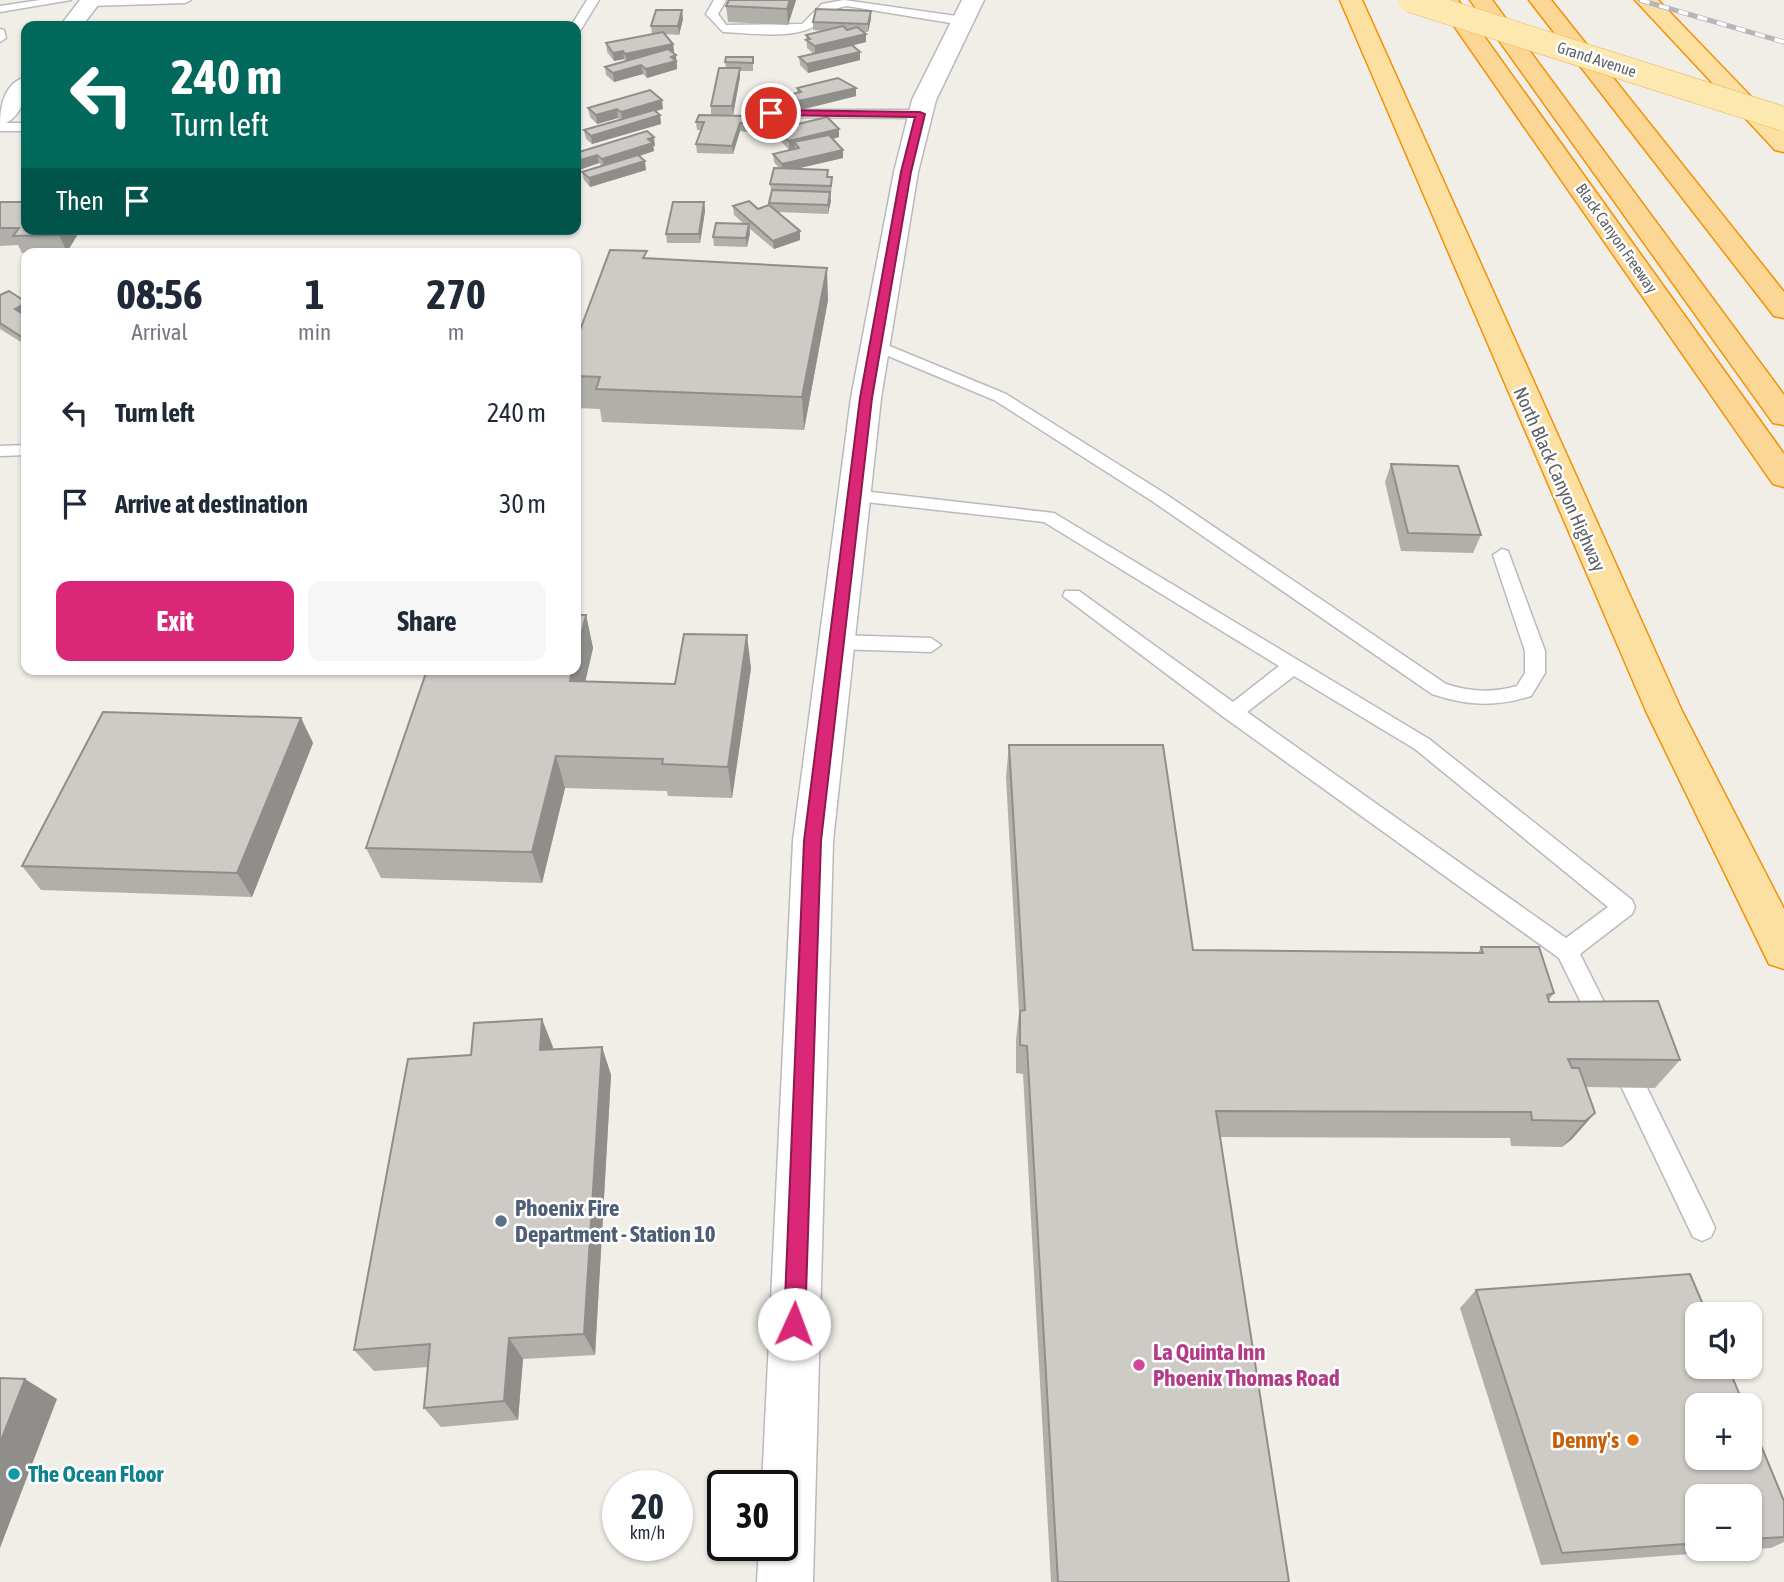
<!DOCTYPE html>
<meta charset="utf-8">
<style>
:root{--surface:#fff;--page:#f6f6f7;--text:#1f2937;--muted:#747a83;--accent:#db2777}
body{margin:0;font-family:"Asap Condensed",sans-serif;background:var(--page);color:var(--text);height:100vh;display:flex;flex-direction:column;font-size:26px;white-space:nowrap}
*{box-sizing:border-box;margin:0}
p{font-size:23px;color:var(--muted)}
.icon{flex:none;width:38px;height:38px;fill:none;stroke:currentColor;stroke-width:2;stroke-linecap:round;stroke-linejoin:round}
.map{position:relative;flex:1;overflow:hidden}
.panel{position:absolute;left:21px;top:248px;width:560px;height:427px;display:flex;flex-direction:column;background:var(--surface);border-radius:14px;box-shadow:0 2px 5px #0004}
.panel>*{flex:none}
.hud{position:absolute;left:21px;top:21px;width:560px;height:214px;border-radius:14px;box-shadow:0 2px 5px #0004;background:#00695c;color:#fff;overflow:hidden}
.buttons{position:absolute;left:1685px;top:1302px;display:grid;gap:14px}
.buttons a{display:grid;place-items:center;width:77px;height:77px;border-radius:14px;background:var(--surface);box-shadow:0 2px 5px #0004;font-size:35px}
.speed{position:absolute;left:602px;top:1470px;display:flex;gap:14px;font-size:35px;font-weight:700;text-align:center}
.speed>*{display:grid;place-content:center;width:91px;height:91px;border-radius:50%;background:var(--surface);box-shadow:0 2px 5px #0004;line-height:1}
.speed small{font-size:18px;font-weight:400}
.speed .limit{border:4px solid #111;border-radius:10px;background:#fff;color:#111}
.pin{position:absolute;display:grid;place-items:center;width:60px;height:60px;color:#fff;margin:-30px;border:4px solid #fff;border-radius:50%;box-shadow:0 2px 7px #0007}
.me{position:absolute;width:77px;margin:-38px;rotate:2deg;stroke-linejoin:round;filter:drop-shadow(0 0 5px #0008)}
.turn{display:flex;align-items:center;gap:24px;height:147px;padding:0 35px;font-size:32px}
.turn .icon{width:91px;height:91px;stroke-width:2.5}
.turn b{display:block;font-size:49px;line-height:60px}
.then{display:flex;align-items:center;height:66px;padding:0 35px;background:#0003;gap:14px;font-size:26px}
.eta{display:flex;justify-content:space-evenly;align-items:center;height:119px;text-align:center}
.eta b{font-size:42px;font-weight:700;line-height:49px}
.action{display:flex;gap:14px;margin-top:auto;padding:14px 35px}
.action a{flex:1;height:80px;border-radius:14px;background:var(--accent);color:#fff;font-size:28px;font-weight:700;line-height:80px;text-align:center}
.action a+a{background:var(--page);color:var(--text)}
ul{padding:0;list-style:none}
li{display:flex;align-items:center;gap:21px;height:91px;padding:0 35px}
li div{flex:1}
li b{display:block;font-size:26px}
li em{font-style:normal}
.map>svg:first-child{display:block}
</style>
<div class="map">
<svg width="1784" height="1582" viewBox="0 0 1784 1582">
<rect width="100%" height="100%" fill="#f0eee7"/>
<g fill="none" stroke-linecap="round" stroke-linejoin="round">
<g stroke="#b8babd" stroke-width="3">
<g id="service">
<polygon points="40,0 71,0 0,12 0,6"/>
<polygon points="87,0 191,0 185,3 89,6 83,3"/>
<polygon points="587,0 599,0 580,31 576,31 576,26 571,26"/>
<path d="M714 0H726L718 14 726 25 802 24 822 4 844 0 963 17 969 21 963 25 847 6C818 11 823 25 806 30 781 38 749 33 723 32L706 14Z"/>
<polygon points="0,29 4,30 6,38 0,42"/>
<polygon points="766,110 920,110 926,114 920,118 771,117 765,113"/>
<rect x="0" y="123" width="26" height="8"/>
<path d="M875 340 1006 394 1164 493 1446 684C1471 692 1492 693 1517 686L1525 673V651L1493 555 1502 549 1508 551 1545 651V673L1531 696C1495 707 1468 706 1432 694L1152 501 994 400 869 348V342Z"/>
<polygon points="26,445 26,455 0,456 0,446"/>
<path d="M854 490 1054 513 1429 739 1632 900 1635 907 1632 914 1580 954 1617 1028 1613 1035 1605 1039 1597 1035 1559 958 1225 718 1063 596 1065 591H1079L1233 702 1279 666 1044 522 848 500 845 496ZM1294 676 1415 749 1608 907 1566 938 1247 712Z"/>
<polygon points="836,635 931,638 941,645 931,652 836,649 826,642"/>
<polygon points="1622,1052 1631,1055 1711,1219 1715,1228 1711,1237 1702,1241 1693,1237 1610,1063 1613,1055"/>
</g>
</g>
<g stroke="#b8babd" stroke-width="3">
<g id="minor">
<polygon points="80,0 102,0 82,26 60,26"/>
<polygon points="962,0 984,0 936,100 918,172 881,398 833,841 813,1582 757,1582 759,1545 782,1545 782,1486 762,1486 793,841 851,398 894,172 912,100"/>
<path d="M26 77C27 96 21 120 0 125 0 106 4 83 26 77Z"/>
</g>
</g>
<g stroke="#f39105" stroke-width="3">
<g id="trunk">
<polygon points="1340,0 1362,0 1682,711 1784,909 1784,969 1769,964 1646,711"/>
<polygon points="1635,0 1658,0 1784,131 1784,152 1775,150"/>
</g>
</g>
<g stroke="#f39105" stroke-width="3">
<g id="motorway">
<polygon points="1436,0 1458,0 1784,454 1784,487 1773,484"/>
<polygon points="1470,0 1492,0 1784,395 1784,425 1773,423"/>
<polygon points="1529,0 1551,0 1784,292 1784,318 1774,316"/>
</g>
</g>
<use href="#service" fill="#fff" fill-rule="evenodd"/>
<use href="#minor" fill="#fff" fill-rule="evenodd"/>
<use href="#trunk" fill="#fce0a2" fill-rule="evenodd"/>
<use href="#motorway" fill="#fbd694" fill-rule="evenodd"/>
<g stroke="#b5b6b7" stroke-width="5">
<polyline id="rail" points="1640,0 1784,42"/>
</g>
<use href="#rail" stroke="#fff" stroke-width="3.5" stroke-dasharray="10" stroke-linecap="butt"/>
<g stroke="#efb962" stroke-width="25" stroke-linecap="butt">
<polyline id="primary-bridge" points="1410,0 1784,119"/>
</g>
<use href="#primary-bridge" stroke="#fde9af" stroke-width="24"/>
</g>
<g fill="#b1afaa" fill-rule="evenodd">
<polygon points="796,0 788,25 728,22 726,6"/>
<polygon points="683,19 679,35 665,34 673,44 674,52 672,52 677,64 677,69 647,78 643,74 614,82 606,75 605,67 626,61 624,59 614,61 607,52 606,43 652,34 651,26"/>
<polygon points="871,19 868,32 863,32 866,42 853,45 860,52 860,60 808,73 800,65 799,57 814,54 807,48 806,35 824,31 813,30 813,22"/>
<polygon points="753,57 753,71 740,71 740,77 733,115 711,115 711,106 726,68 725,62"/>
<polygon points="797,88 856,96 800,110 792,103 792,94 797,93"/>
<polygon points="588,108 663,109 655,111 660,115 661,124 592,144 586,139 584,130 621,120 618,118 597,124 590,117"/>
<polygon points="749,116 749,125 747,132 740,131 733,154 697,153 696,144 701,130 697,130 696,122"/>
<polygon points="777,129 839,137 833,139 843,158 796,169 829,177 832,186 828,214 777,212 800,240 774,249 750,229 750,233 747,247 714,246 713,237 744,224 734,215 733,206 758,209 770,206 772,193 770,184 779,168 774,162 773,154 789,150 778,138"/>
<polygon points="653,146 654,151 640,156 646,170 590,187 584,180 582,172 602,166 599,163 579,170 576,167 576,153 655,146"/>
<polygon points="0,202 81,229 67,252 22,253 18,245 0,246"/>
<polygon points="704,202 705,211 700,243 667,243 666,234"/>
<polygon points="187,229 206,229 196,234"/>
<polygon points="648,259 828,300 804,430 602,422 600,409 576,408 576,341"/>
<polygon points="0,295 26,302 26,315 25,315 26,316 26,345 0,329"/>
<polygon points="1391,464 1481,535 1473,553 1401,551 1385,482"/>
<polygon points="586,615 593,648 585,682 675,684 751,668 732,798 668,796 667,791 565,788 542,883 381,878 366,848"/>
<polygon points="301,718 313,743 252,897 41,890 22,866"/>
<polygon points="1009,745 1193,950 1478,953 1481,947 1554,993 1549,1000 1549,1002 1680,1060 1655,1088 1586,1087 1595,1113 1572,1139 1562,1147 1511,1146 1510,1138 1220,1137 1289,1582 1051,1582 1023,1074 1016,1073 1016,1039 1019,1013 1006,777"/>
<polygon points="553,1047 552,1049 602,1047 611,1075 595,1355 523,1359 518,1420 441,1427 424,1408 428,1367 374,1371 354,1350 471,1055"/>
<path d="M1476 1290 1784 1501V1542L1771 1548 1541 1565 1460 1308ZM1698 1496H1750V1549H1698Z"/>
</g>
<g fill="#908e8b">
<polygon points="790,0 796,0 788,25 787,9"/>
<polygon points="682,10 683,19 679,35 678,26"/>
<polygon points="871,11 871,19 868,32 868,24"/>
<polygon points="866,34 866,42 815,55 815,46"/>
<polygon points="673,44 674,52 627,62 625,54"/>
<polygon points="623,51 624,59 614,61 613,53"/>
<polygon points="860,52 860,60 808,73 807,64"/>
<polygon points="676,55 677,69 647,78 646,69 671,57"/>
<polygon points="641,65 643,74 614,82 613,73"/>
<polygon points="740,68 740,77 733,115 732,106"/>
<polygon points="856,88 856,96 800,110 799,101"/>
<polygon points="662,100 663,109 622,121 621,112"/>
<polygon points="617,109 618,118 597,124 596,115"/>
<polygon points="660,115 661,124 592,144 591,136"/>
<polygon points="749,116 749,125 747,132 747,123"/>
<polygon points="740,123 740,131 733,154 732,146"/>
<polygon points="839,129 839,137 799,147 794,142 795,148 789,150 789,141"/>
<polygon points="654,137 655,146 653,146 654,151 604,167 602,159"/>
<polygon points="843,150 843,158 782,172 782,164"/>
<polygon points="597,155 599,163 579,170 577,161"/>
<polygon points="645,161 646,170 590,187 589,178"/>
<polygon points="830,192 831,201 828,214 828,205"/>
<polygon points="704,202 705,211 700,243 699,234"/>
<polygon points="749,224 750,233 747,247 746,238"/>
<polygon points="62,229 81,229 67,252 59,235"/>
<polygon points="194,229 206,229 196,234"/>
<polygon points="469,229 485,229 470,233"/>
<polygon points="800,231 800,240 774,249 773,241"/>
<polygon points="827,268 828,300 804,430 802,397"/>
<polygon points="26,303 26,315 19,318 15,309"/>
<polygon points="26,335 26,344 22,337"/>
<polygon points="586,615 593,648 578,713 570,681 572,670 576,670 576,656"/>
<polygon points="747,635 751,668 732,798 728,767"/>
<polygon points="301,718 313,743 252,897 237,873"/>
<polygon points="556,756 565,788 542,883 532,852"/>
<polygon points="542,1019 553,1047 551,1077 540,1050"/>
<polygon points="602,1047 611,1075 595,1355 584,1334"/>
<polygon points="1595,1113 1572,1139 1562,1147 1585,1121"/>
<polygon points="509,1338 523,1359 518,1420 504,1401"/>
<polygon points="25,1379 57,1399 0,1548 0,1443"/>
</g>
<g fill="#cecbc6" stroke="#908e8b" stroke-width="2">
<polygon points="729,0 790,0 787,9 726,6"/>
<polygon points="816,9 871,11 868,24 813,22"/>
<polygon points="656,10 682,10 678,26 651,26"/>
<polygon points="843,26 847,30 857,27 866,34 815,46 806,40 810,39 806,35"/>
<polygon points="663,32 673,44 625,54 623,51 613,53 606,43"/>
<polygon points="852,45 860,52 807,64 799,57"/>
<polygon points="668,49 676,55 671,57 676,61 646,69 641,65 613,73 605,67"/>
<polygon points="726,57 753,57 753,63 725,62"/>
<polygon points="719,68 740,68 732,106 711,106"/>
<polygon points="838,78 856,88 799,101 792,94 801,92 797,88"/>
<polygon points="650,90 662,100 621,112 617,109 596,115 588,108"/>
<polygon points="654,110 660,115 591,136 584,130"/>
<polygon points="699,115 749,116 747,123 740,123 732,146 696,144 704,122 696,122"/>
<polygon points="827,117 839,129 789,141 777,129"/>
<polygon points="647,131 654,137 648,139 653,143 602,159 597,155 577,161 576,160 576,153"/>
<polygon points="829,135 843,150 782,164 773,154 799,148 794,142"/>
<polygon points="638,155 645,161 589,178 582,172"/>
<polygon points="774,168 828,170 827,177 832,177 831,186 770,184"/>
<polygon points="772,190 830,192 828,205 769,203"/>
<polygon points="749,201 758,209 769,205 800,231 773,241 733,206"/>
<polygon points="0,202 26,202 26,229 62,229 59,235 13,236 19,228 0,228"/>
<polygon points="673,202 704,202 699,234 666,234"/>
<polygon points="716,223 749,224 746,238 713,237"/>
<polygon points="442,249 451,254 434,254"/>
<polygon points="610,250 647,251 643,258 827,268 802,397 596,389 600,377 576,376 576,341"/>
<polygon points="9,291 26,302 26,303 15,309 26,316 26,335 22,337 0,323 0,295"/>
<polygon points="1391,464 1458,466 1481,535 1408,533"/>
<polygon points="576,615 586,615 576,656"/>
<polygon points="684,634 747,635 728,767 662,764 663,759 556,756 532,852 366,848 427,670 572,670 570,681 675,684"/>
<polygon points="103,712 301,718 237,873 22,866"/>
<polygon points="1009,745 1163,745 1193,950 1483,953 1481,947 1539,947 1554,993 1547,995 1549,1002 1658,1001 1680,1060 1568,1059 1572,1068 1579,1068 1595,1113 1585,1121 1532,1120 1531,1112 1216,1111 1289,1582 1058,1582 1027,1046 1020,1045 1020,1011 1025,1010"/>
<polygon points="542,1019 540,1050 602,1047 584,1334 509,1338 504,1401 424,1408 430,1344 354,1350 408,1059 471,1055 474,1023"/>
<polygon points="1690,1274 1707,1314 1698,1314 1698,1367 1728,1367 1744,1405 1698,1405 1698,1458 1750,1458 1750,1419 1784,1501 1784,1537 1750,1539 1750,1496 1698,1496 1698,1543 1562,1553 1476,1290"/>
<polygon points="0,1378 25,1379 0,1443"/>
</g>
<polygon fill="#db2777" stroke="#8e194d" stroke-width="2" points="771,110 920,112 925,114 911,172 872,398 821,841 805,1324 802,1331 794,1334 787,1331 784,1324 804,841 860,398 901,172 915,117 767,115"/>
<circle fill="#5c6f8a" stroke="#fff" stroke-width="2.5" cx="501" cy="1221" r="7"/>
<circle fill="#d1479c" stroke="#fff" stroke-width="2.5" cx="1139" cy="1365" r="7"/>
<circle fill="#e8710a" stroke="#fff" stroke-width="2.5" cx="1633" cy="1440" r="7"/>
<circle fill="#0f9aa8" stroke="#fff" stroke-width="2.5" cx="14" cy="1474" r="7"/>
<g text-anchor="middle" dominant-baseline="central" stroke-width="5" stroke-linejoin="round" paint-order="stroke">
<g font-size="16" fill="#5f6367" stroke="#fff">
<text transform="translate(1597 59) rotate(18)">Grand Avenue</text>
<text transform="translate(1617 238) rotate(55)">Black Canyon Freeway</text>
</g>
<g font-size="19" fill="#5f6367" stroke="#fff">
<text transform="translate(1560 479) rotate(66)">North Black Canyon Highway</text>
</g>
<g font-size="23" font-weight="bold" fill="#4e5e75" stroke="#fff" text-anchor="start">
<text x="515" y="1208">Phoenix Fire<tspan x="515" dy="26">Department - Station 10</tspan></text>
</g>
<g font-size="23" font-weight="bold" fill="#b23c85" stroke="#fff" text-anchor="start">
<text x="1153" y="1352">La Quinta Inn<tspan x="1153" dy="26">Phoenix Thomas Road</tspan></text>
</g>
<g font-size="23" font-weight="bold" fill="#c56008" stroke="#fff" text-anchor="end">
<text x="1619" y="1440">Denny's</text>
</g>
<g font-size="23" font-weight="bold" fill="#0d838f" stroke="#fff" text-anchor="start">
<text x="28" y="1474">The Ocean Floor</text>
</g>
</g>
</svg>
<div class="buttons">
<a><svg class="icon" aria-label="sound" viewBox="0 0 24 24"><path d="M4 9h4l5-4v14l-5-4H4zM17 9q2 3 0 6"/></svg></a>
<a>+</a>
<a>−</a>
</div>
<div class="speed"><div>20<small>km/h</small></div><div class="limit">30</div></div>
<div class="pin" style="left:771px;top:113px;background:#d93025"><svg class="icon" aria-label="arrive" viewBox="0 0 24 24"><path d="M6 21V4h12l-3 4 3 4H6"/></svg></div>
<svg class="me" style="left:794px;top:1324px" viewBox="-20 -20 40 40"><circle r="19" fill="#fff"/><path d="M0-13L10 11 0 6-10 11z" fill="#db2777"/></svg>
<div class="hud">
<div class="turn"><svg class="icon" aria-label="left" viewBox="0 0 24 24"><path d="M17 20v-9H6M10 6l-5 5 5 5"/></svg><div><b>240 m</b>Turn left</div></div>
<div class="then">Then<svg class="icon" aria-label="arrive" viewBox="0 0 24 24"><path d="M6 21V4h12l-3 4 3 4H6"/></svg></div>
</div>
<section class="panel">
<div class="eta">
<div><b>08:56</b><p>Arrival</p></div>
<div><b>1</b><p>min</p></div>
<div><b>270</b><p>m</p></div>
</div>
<ul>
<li><svg class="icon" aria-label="left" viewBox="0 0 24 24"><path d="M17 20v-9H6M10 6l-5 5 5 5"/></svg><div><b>Turn left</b></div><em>240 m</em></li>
<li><svg class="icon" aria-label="arrive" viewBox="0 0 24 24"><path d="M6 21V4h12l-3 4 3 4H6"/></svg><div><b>Arrive at destination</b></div><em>30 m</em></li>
</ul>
<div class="action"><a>Exit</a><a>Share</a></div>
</section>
</div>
